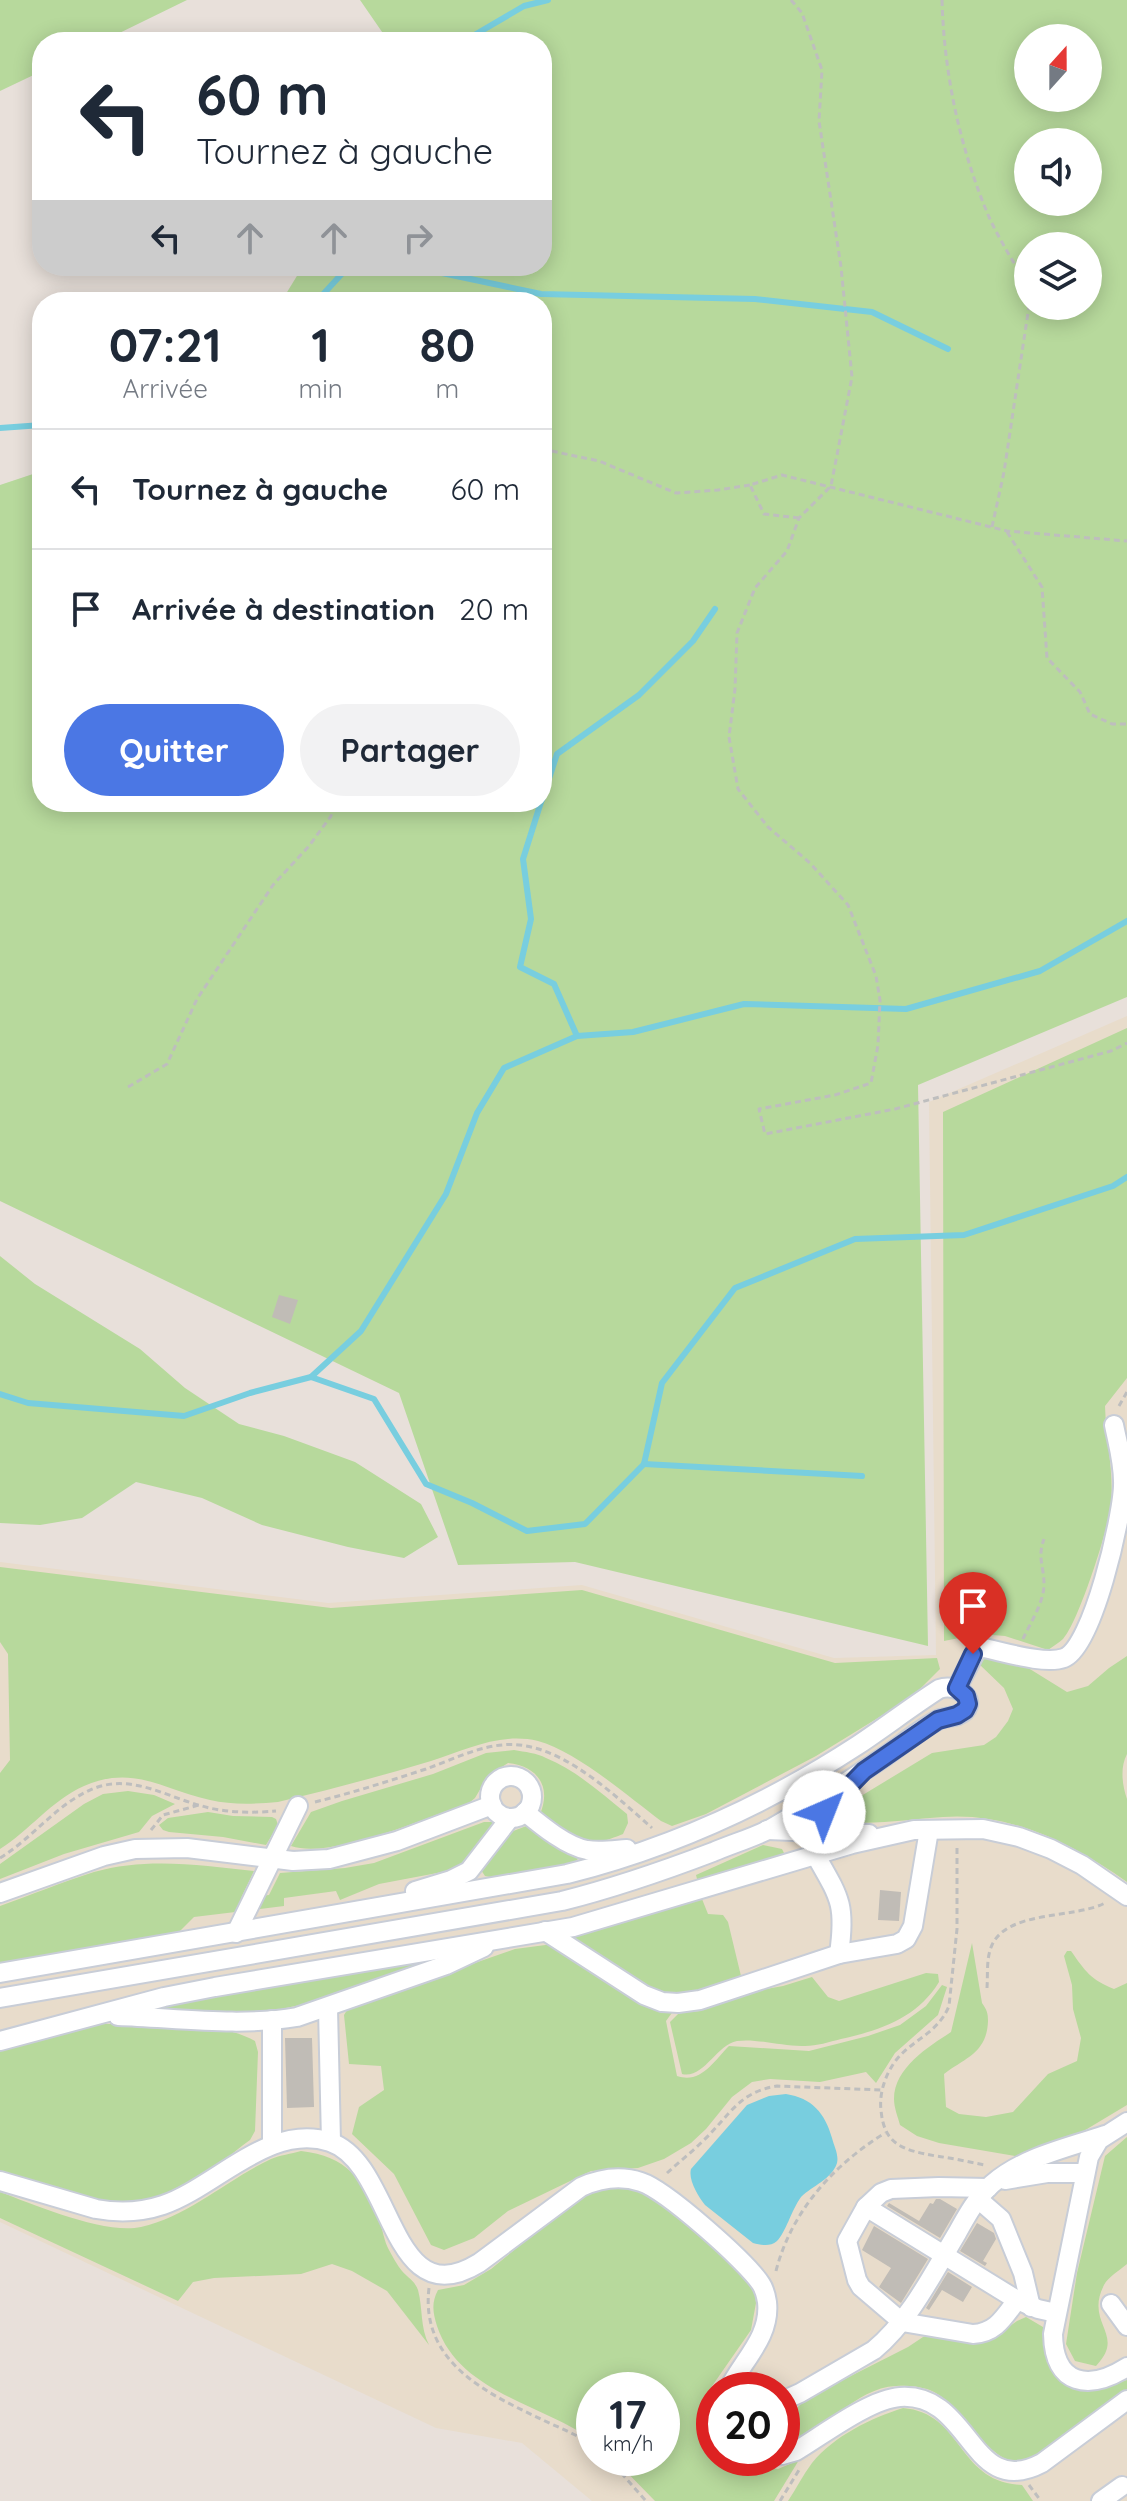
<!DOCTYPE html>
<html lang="fr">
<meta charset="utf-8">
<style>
:root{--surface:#fff;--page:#f2f2f3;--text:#1f2937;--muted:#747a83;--line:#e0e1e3;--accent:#4b77e4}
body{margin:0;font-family:Quicksand,sans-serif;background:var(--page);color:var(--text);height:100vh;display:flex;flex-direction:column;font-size:30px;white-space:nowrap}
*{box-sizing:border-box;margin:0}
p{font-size:26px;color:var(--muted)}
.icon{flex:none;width:44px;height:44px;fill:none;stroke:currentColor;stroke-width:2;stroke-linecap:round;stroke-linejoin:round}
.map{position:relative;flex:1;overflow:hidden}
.drawer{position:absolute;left:32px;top:292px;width:520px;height:520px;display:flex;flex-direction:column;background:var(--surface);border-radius:32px;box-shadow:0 4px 20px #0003}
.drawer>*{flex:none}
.hud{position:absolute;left:32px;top:32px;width:520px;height:244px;border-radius:32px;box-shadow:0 4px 20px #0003;background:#fff;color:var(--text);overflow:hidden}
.needle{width:52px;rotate:21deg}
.buttons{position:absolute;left:1014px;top:24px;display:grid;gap:16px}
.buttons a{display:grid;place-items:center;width:88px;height:88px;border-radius:50%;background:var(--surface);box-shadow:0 4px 20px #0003;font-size:40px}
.speed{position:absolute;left:576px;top:2372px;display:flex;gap:16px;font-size:40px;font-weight:700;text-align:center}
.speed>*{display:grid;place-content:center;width:104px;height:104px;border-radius:50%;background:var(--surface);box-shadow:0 4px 20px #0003;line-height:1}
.speed small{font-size:20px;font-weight:400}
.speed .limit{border:12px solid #d22;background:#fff;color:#111}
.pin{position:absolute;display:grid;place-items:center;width:68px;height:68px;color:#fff;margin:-82px -34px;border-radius:50% 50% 50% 0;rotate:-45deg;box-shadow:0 0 8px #0007}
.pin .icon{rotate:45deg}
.me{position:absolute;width:88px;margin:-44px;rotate:44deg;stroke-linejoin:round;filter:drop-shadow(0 0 6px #0008)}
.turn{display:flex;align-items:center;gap:28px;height:168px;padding:0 32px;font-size:36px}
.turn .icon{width:104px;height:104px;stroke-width:2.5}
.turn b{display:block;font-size:56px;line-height:68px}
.lanes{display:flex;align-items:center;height:76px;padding:0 32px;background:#0003;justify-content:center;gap:40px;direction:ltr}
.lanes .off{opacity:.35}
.eta{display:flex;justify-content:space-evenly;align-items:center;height:136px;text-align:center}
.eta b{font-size:48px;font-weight:700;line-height:56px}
.cta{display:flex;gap:16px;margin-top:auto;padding:16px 32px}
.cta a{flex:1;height:92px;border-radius:48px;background:var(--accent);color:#fff;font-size:32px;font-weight:700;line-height:92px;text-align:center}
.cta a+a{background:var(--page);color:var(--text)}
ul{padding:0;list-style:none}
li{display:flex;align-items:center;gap:24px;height:120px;padding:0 32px;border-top:2px solid var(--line)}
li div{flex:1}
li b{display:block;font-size:30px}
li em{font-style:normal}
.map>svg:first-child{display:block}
</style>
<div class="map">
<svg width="1127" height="2501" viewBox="0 0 1127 2501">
<rect width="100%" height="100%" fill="#e8e0da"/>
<path fill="#e8dccb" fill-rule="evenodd" d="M1127 1016V2501H592L522 2443 436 2428 0 2222V1562L328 1603 582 1585 834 1658 936 1655 929 1102ZM594 2390H662V2458H594ZM714 2390H782V2458H714Z"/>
<g fill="#b7d99c" fill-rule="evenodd">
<polygon points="0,0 187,0 101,42 42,42 42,71 0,91"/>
<path d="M360 0H1127V997L918 1085 928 1646 575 1562 458 1565 399 1393 0 1201V485L42 471V802H542V302H281L303 266H542V42H389ZM1028 38H1088V98H1028ZM1028 142H1088V202H1028ZM1028 246H1088V306H1028Z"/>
<path d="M1127 1028V1378L1105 1406C1106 1439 1114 1472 1111 1505 1109 1527 1078 1624 1063 1639 1059 1643 1053 1646 1048 1650L1005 1636 979 1634 944 1641 943 1112Z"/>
<polygon points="0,1256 35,1284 140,1349 185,1388 239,1424 284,1436 355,1462 421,1504 438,1537 404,1558 348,1547 262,1525 202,1498 136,1482 82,1518 40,1525 0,1523"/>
<path d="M0 1567 331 1608 582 1590 835 1663 937 1658 940 1669 912 1697 816 1756 706 1814 672 1826 661 1821C629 1797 576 1751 538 1741 500 1732 466 1750 431 1761 381 1776 329 1790 278 1802 256 1804 231 1805 210 1800 163 1790 134 1764 84 1786 52 1800 29 1831 0 1849V1773L10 1760 8 1654 0 1642Z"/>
<path d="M988 1656 1025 1666 1067 1692 1088 1686 1109 1668 1127 1656V1754C1120 1767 1122 1785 1127 1799V1882C1073 1844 1011 1812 943 1817 908 1819 873 1826 838 1821V1810L932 1753 984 1745 996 1737 1008 1721 1013 1709 1004 1688 979 1664Z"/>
<path d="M514 1750C525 1752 537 1753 546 1758 576 1770 602 1794 627 1814L628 1823 623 1834C615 1837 606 1841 598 1842 578 1844 555 1826 540 1814 552 1786 537 1766 508 1763L488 1776 475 1798 469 1803C427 1817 332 1860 291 1846L311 1812 342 1801 433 1774 486 1753Z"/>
<polygon points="128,1791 154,1795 175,1804 152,1816 139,1832 64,1854 0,1879 0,1864 84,1804 103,1794"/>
<polygon points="208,1812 233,1816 272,1817 276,1819 278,1825 266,1845 223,1837 169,1832 163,1830 159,1825 168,1818"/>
<path d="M484 1822H492L496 1826 466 1865 453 1870 379 1884 340 1900 336 1891 284 1898V1906L194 1917 176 1935 0 1965V1906C31 1895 62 1882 94 1872 146 1857 201 1865 254 1871L241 1898 269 1895 280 1873 345 1868 374 1863Z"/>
<polygon points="529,1825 576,1855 578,1859 571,1865 495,1878 485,1876 481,1870 508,1833"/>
<polygon points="763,1845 782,1849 784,1853 781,1858 698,1883 696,1875"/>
<path d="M702 1899 708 1914 723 1915 728 1922 741 1976C717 1986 688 1997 661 1992 639 1988 600 1958 579 1945L571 1937Z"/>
<path d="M972 1943 982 2003C987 2010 988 2013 988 2021 987 2053 965 2058 944 2074L946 2107 959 2114 986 2117 1013 2112 1048 2074 1077 2061 1081 2038 1073 2009 1072 1985 1064 1956 1067 1951H1071C1085 1971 1091 1980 1114 1989L1127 1983V2105L1062 2144 1021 2157 939 2143 917 2136 900 2125C898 2117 894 2108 894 2099 894 2068 928 2047 951 2032Z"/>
<path d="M553 1944 674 2010 666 2021 677 2076C701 2084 713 2062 729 2046L809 2051 868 2036 900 2025 926 2006 942 1985 947 1987 938 2015 895 2053 876 2083 866 2072 820 2082 770 2079 752 2082 732 2097 706 2129 691 2143 664 2159 638 2168 591 2171 508 2211 474 2238 444 2250 431 2245 394 2174 352 2134 359 2107 384 2090 381 2066 349 2064 344 2015 349 2007 515 1949Z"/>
<polygon points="450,1954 431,1964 315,2002 281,2009 246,2012 158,2012 148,2008 184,2000"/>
<path d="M926 1973 938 1974 939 1982C917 2018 881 2030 841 2039 829 2042 817 2046 805 2046 783 2047 757 2038 737 2041 716 2045 704 2079 682 2074L670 2022 679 2013 700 2011 749 1992 783 1986 812 1977 828 1997 839 2001Z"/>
<path d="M100 2024C147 2025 213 2018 255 2041L258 2052 255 2131 250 2140C231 2153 211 2175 191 2185 122 2220 68 2193 0 2173V2050Z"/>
<path d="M1127 2137V2264C1120 2270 1108 2277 1104 2285 1084 2324 1127 2334 1096 2366L1075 2361 1066 2344 1077 2273 1105 2156Z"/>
<path d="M301 2151C347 2156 363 2179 379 2220 383 2230 384 2241 389 2250 393 2257 397 2265 402 2271 408 2278 415 2281 418 2290 423 2309 420 2327 429 2345L387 2291 352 2271 332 2264 301 2274 214 2278 193 2282 178 2301 0 2218V2192C35 2205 105 2235 141 2227 189 2216 228 2179 271 2159 280 2155 291 2154 301 2151Z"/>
<path d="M630 2185 649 2191 745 2274 754 2286 756 2303 751 2330 710 2389 708 2409 714 2437V2458H743L759 2466 778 2469 799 2460 774 2501H655L613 2458H662V2390H594V2441C543 2404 459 2393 437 2326 433 2313 431 2303 438 2290L464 2285 491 2269 584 2193 605 2187Z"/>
<path d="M1026 2317 1043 2327 1048 2357 1075 2386 1087 2391 1127 2380V2394L1028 2461C987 2471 966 2402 927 2389 917 2386 906 2385 896 2386 854 2388 826 2433 787 2444L782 2434 788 2416 801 2404 837 2383 908 2347 923 2337 934 2335 989 2341 1017 2321Z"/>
<path d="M903 2408C964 2413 956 2482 1022 2485L1033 2501H788C796 2489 803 2475 812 2463 834 2436 871 2418 903 2408Z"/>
</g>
<path fill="#78cedf" d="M786 2094C812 2098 825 2113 832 2138 834 2146 839 2155 837 2163 832 2179 812 2186 801 2197 792 2209 785 2234 777 2241 770 2247 761 2245 753 2243L705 2205C698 2196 688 2180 691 2169L747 2105 769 2096Z"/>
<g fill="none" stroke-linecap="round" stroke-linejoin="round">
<g stroke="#78cedf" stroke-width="6">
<polyline points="468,42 471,37 524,6 548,0"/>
<polyline points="409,266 541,294 755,299 872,312 948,349"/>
<polyline points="316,302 349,266"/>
<polyline points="0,428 42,425"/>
<polyline points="542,800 557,754 639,695 693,641 715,609"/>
<polyline points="541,802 523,859 531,919 520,967 554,984 577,1036"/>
<polyline points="311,1377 374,1399 426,1484 472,1503 527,1531 585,1524 644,1464 662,1383 735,1288 855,1239 964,1235 1113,1186 1127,1177"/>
<polyline points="0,1394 28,1403 184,1416 250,1393 311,1377 361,1331 446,1194 477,1113 504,1068 577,1036 633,1032 744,1004 906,1009 1040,971 1127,921"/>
<polyline points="644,1464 862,1476"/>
</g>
</g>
<g fill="#c0bcb6">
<polygon points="279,1295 298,1300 290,1324 272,1317"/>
<polygon points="880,1890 901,1892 899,1921 878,1920"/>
<polygon points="285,2038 312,2038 314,2107 287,2108"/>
<polygon points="936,2199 940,2199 957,2209 940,2238 887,2206 889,2203 919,2221 930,2203 933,2204"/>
<polygon points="977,2223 994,2233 996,2239 983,2261 987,2263 985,2266 960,2251"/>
<polygon points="874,2226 928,2259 901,2303 879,2287 891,2268 862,2250"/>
<polygon points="948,2272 972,2287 963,2302 942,2290 929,2310 926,2308"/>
</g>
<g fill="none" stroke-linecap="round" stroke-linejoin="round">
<g stroke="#c8cdd7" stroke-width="22">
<g id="minor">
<path d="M957 1688 977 1649 984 1648C1004 1652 1045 1665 1064 1658 1093 1647 1122 1517 1123 1486 1124 1465 1118 1445 1114 1425"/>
<circle cx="511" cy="1797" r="21"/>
<path d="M525 1812C542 1826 566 1846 587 1850 600 1852 613 1850 627 1849"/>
<polyline points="767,1830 869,1834"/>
<polyline points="839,1831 822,1825 820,1818 845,1791"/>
<path d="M816 1856C840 1898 846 1905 839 1954"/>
<polyline points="415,1891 451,1880 469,1871 510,1818"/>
<polyline points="0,1893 104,1856 135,1849 187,1848 293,1861 329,1859 397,1841 492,1805"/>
<polyline points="545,1931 644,1995 662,2002 678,2003 700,2000 839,1954 897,1944 906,1939 913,1926 929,1830"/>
<polyline points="236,1933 298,1806"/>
<path d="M0 1973 567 1874C670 1848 769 1803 858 1745 885 1727 911 1707 939 1689 961 1681 981 1706 958 1715 952 1717 946 1717 940 1719 921 1728 902 1745 884 1757 847 1782 809 1807 770 1829 752 1838 732 1844 713 1852 663 1871 614 1888 562 1901L0 1998"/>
<polyline points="328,2008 331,2142"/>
<path d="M118 2016C177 2018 240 2027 297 2017L446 1965 484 1947"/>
<polyline points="0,2041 164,1997 215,1987 573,1927 852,1844 914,1830 983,1829 1019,1837 1051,1849 1082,1865 1127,1896"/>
<path d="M1127 2122 1099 2140 1089 2157 1053 2334C1054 2386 1089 2391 1127 2367"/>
<polyline points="272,2145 272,2020"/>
<polyline points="1005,2180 1047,2173 1085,2173"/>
<path d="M0 2181 96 2209C118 2213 142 2212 163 2205 216 2187 270 2122 330 2142 395 2164 389 2318 479 2263L581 2187C601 2178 620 2175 641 2182 666 2190 747 2262 761 2284 765 2290 766 2296 767 2302 771 2337 742 2361 728 2390"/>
<path d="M988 2188 939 2187 891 2189 881 2193 866 2207 847 2241 857 2280 861 2287 902 2322 973 2334C996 2333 1004 2317 1017 2300"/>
<polyline points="978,2199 1001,2219 1023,2273 1031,2307"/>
<polyline points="866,2207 1017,2300 1038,2309 1056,2313"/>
<polyline points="1111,2304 1127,2326"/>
<path d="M782 2401 800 2393 874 2350C910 2320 932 2275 956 2235 966 2217 976 2198 992 2184 1023 2157 1067 2148 1105 2135"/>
<path d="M782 2455 796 2451C823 2435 870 2399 900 2397 972 2392 970 2501 1042 2463L1127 2400"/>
<polyline points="1101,2501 1122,2486"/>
</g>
</g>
<g stroke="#bebebe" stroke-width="3" stroke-dasharray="6 4" stroke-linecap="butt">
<polyline points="791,0 802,13 822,70 819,121 841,267 852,377 831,486 799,518 787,551 755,588 737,633 735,689 729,737 738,789 768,827 810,863 848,905 876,976 880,1000 878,1045 871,1083 835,1095 759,1109 765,1134 895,1109 1111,1051 1127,1043"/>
<path d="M942 0C944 74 960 149 989 217 1000 241 1015 264 1028 287"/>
<polyline points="542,449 599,461 676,493 718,490 750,485"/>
<polyline points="799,518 764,514 750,485 782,475 1007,531 1127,541"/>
<polyline points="992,527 1004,472 1029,306"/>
<polyline points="1007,532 1042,587 1047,658 1080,692 1090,714 1112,724 1127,724"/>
<polyline points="128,1087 167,1064 197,999 273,885 309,846 331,816 334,802"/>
<polyline points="1119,1406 1127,1392"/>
<path d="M1023 1639C1030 1623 1044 1603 1044 1584 1044 1566 1037 1558 1044 1539"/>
<path d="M315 1802C352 1793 389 1781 426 1769 457 1758 492 1739 526 1746 572 1754 618 1798 652 1828"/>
<polyline points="151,1830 163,1815 199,1805"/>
<path d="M957 1848V1929L949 2006C937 2035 910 2040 894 2063 885 2076 879 2094 881 2110 884 2146 904 2150 936 2156 952 2158 969 2162 985 2165"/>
<path d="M0 1858C33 1838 58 1802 95 1788 132 1774 167 1797 202 1806 225 1813 253 1813 276 1811"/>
<path d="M987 1988C988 1974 986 1958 992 1945 1008 1910 1074 1919 1105 1903"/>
<path d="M667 2173C679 2162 692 2152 704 2140 730 2115 739 2092 777 2086L881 2090"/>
<path d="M776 2271C791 2212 833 2165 885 2133"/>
<path d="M429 2288C420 2363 488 2394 545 2421 562 2429 579 2435 594 2447"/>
<polyline points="608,2458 646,2501"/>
<polyline points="1029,2485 1041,2501"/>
<polyline points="780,2501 799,2470"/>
</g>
<use href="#minor" stroke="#fff" stroke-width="18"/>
</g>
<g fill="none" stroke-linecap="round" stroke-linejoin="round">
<g stroke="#314d94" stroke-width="20">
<polyline id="route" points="824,1812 864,1771 938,1720 957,1715 965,1710 968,1704 966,1696 957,1688 973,1654"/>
</g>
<use href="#route" stroke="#4b77e4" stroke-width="14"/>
</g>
</svg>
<div class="buttons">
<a><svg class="needle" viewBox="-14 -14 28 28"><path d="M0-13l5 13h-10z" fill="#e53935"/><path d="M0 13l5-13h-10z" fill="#747a83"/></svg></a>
<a><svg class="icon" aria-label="sound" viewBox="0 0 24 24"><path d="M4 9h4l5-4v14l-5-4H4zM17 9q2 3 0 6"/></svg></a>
<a><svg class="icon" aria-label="layers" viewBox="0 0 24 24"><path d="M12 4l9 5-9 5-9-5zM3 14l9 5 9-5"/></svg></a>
</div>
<div class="speed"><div>17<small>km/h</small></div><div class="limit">20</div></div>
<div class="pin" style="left:973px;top:1654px;background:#d93025"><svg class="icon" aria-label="arrive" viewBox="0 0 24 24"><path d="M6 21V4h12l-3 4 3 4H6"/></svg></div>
<svg class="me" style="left:824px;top:1812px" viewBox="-20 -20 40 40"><circle r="19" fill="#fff"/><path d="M0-13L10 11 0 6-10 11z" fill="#4b77e4"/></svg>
<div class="hud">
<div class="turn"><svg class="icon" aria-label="left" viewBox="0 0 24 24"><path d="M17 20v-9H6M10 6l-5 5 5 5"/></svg><div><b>60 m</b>Tournez à gauche</div></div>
<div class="lanes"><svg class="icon" aria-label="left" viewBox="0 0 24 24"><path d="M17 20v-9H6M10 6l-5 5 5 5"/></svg><svg class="icon off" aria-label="ahead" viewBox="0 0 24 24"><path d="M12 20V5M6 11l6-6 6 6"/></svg><svg class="icon off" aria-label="ahead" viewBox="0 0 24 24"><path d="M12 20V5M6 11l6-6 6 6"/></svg><svg class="icon off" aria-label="right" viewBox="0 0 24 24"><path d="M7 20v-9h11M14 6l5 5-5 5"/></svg></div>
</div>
<section class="drawer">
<div class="eta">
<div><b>07:21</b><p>Arrivée</p></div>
<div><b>1</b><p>min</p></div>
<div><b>80</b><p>m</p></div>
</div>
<ul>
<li><svg class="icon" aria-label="left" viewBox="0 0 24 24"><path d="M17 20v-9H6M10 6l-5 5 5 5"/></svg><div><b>Tournez à gauche</b></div><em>60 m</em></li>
<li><svg class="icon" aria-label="arrive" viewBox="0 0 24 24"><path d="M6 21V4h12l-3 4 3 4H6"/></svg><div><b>Arrivée à destination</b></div><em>20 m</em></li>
</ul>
<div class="cta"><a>Quitter</a><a>Partager</a></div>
</section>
</div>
